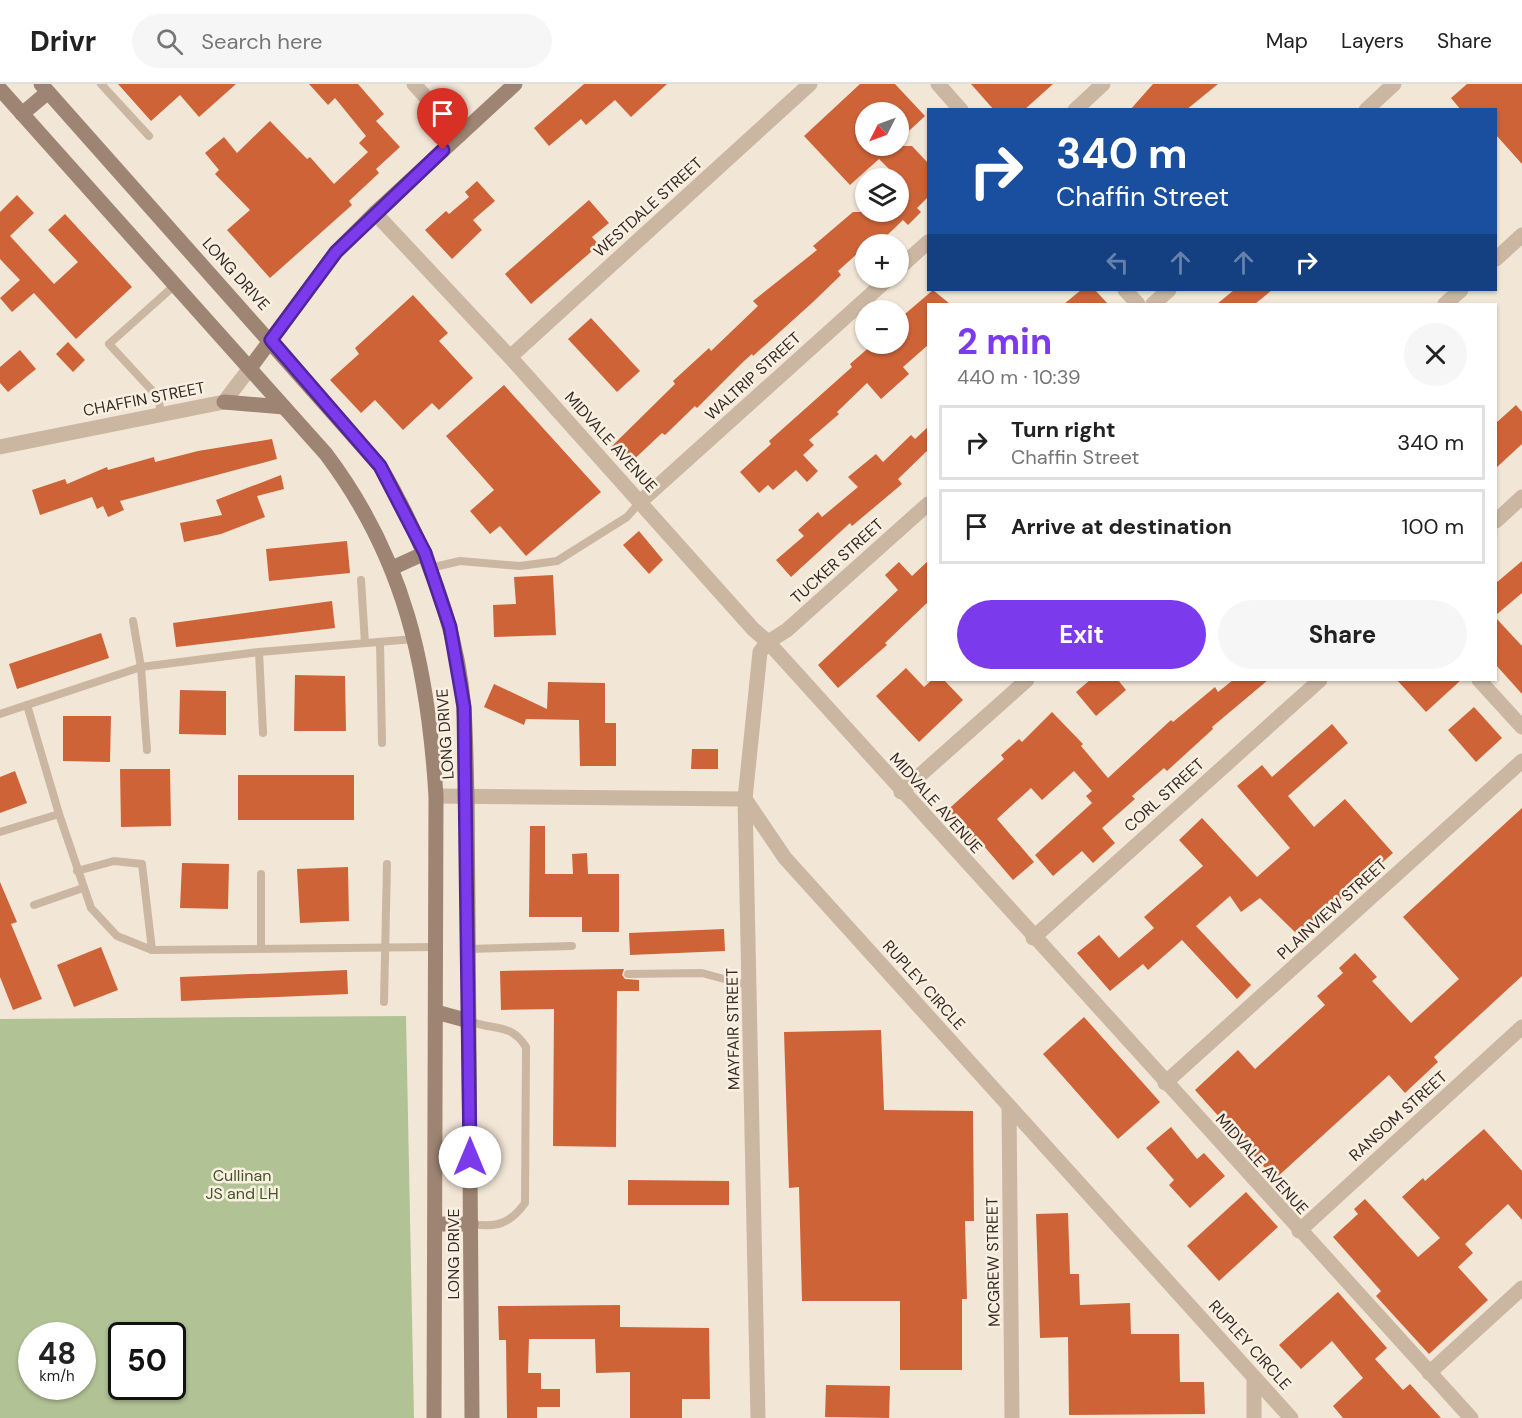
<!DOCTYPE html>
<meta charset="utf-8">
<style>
:root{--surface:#fff;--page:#f6f6f6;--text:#222;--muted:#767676;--line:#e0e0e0;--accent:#7c3aed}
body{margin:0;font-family:"DM Sans",sans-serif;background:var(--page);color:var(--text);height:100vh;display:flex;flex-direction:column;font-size:22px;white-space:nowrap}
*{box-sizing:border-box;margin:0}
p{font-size:20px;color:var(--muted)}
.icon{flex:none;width:33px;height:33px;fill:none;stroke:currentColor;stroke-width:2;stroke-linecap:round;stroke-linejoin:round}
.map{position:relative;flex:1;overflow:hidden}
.drawer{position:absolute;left:927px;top:219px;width:570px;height:378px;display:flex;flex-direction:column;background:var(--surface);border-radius:0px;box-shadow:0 2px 4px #0004}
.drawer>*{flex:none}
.guide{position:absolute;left:927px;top:24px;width:570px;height:183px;border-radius:0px;box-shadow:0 2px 4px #0004;background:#1a4fa0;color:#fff;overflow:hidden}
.needle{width:39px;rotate:228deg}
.tools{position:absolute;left:855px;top:18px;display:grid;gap:12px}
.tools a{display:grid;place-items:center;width:54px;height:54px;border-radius:50%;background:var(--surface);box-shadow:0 2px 4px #0004;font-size:30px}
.speed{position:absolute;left:18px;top:1238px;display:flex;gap:12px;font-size:30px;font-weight:700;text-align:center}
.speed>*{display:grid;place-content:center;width:78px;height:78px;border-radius:50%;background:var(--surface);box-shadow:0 2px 4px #0004;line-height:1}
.speed small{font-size:15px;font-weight:400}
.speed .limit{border:3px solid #111;border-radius:9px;background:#fff;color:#111}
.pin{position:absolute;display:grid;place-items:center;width:51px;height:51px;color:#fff;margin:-62px -26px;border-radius:50% 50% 50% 0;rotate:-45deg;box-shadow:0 0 6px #0007}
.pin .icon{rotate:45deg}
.me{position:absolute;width:66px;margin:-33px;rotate:0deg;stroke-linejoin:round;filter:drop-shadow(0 0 4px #0008)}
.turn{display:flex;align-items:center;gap:21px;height:126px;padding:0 30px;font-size:27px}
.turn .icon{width:78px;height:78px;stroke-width:2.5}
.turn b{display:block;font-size:42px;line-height:51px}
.lanes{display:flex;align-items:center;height:57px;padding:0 30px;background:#0003;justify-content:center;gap:30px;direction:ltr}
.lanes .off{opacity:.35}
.round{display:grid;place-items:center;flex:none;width:63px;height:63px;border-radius:32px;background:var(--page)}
.head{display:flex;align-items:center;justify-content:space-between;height:102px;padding:0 30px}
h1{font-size:36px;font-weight:700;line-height:45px;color:var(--accent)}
.action{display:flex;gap:12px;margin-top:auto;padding:12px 30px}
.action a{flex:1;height:69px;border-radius:36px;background:var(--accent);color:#fff;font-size:24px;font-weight:700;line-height:69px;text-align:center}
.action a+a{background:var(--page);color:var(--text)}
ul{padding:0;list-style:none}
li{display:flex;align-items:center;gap:18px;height:75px;margin:0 12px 9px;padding:0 18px;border:3px solid var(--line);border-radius:0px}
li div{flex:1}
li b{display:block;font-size:22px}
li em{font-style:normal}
header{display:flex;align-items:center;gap:36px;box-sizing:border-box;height:84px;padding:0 30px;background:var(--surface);border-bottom:2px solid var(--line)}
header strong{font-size:28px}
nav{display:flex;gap:33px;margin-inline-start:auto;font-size:21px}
.search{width:420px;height:54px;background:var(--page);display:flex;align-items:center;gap:15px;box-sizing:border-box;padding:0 21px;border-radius:33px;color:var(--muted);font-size:22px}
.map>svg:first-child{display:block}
</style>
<header>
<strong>Drivr</strong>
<div class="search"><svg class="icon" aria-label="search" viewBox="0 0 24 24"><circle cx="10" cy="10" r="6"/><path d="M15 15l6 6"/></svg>Search here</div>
<nav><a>Map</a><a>Layers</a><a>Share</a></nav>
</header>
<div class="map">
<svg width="1522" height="1334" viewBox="0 0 1522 1334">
<rect width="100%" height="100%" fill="#f2e6d6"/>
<path fill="#b1c295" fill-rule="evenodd" d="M406 932 414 1334H0V935ZM32 1251H82V1302H32ZM122 1251H172V1302H122Z"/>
<g fill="#ce6338">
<polygon points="118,0 236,0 199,33 180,11 151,37"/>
<polygon points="309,0 358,0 384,30 376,37 400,63 376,85 379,89 349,117 352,121 270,194 227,146 250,126 215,90 219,86 205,69 224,53 237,69 270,37 307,75 310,73 334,100 368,68 359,59 366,52 335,14 328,21"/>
<polygon points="584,0 667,0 631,33 615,16 586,41 581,35 549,62 534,44"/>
<polygon points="860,0 895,0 925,32 898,57 898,28 866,28 866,62 912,62 928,79 928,113 917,124 921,128 908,141 903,136 878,160 866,160 866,178 858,169 838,187 841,191 813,218 753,272 752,270 743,278 697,324 695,322 665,351 662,349 628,381 611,363 675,300 673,297 709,264 711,267 758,222 753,217 817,166 813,162 853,128 898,128 898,94 879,75 850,101 804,52"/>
<polygon points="971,0 1053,0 1024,26 994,26"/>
<polygon points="1153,0 1218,0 1186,26 1130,26"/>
<polygon points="1467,0 1522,0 1522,80 1496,51 1496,26 1461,26 1451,14"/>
<polygon points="477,97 495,117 473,136 482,146 452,175 425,146 446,127 449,130 469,113 465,108"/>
<polygon points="17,111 34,129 10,152 54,200 78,178 48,146 65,130 132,203 76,255 34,209 12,228 0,214 20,196 0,175 0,128"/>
<polygon points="589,116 609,139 592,153 599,161 531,220 505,190"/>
<polygon points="933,206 950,220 928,220 928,261 903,283 909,290 881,315 867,299 837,328 839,330 809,356 814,361 803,371 818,387 807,398 796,386 773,406 768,401 759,409 740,388 771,360 769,357 852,283 850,280 873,260 898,260 898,236"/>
<polygon points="1081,206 1095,206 1108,220 1064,220"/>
<polygon points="1234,206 1272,206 1255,220 1217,220"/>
<polygon points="413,211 448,249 439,257 473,294 439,326 432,319 403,346 375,316 361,329 330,296 359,270 355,264"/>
<polygon points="591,234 640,287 617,308 568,255"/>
<polygon points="68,258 85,276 73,288 56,270"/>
<polygon points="20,266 36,285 8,308 0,299 0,283"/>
<polygon points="504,301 601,408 526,472 500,442 490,450 470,427 494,406 446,352"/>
<polygon points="1516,321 1522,328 1522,360 1496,384 1496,339"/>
<polygon points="928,343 928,366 898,395 902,400 852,442 850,439 791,493 776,476 804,452 798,446 818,428 822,433 858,403 848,393 876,370 883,378 911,351 915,355"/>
<polygon points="272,355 277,375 120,417 124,426 108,433 103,422 97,425 92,413 40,431 32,406 65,395 67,400 107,383 108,386 154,373 155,378 198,367"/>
<polygon points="281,391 284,405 257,412 265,433 221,450 184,458 180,439 222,431 216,416"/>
<polygon points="639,447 663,476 649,490 623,461"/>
<polygon points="347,457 350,489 269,497 266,465"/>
<polygon points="928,477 928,518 885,559 887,561 838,604 818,581 898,506 885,491 899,478 912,492"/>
<polygon points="1522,477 1522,509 1496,531 1496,499"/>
<polygon points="553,491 556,551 494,553 493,521 516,520 514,493"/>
<polygon points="332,517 335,544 176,563 173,539"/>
<polygon points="1496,534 1522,562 1522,610 1496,581"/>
<polygon points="101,549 109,574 17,605 9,580"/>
<polygon points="906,584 924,603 932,596 944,596 963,616 919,658 876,612"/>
<polygon points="295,591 345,592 346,647 294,647"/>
<polygon points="1090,596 1118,596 1126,606 1096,632 1076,608"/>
<polygon points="1233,596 1268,596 1212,643 1213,645 1167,687 1164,684 1132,712 1135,715 1102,744 1115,759 1093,779 1082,767 1053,792 1035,771 1092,719 1086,712 1092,707 1074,687 1042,716 1031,704 997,735 1034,778 1013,796 977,754 969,761 942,731 1004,675 1001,671 1019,655 1022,658 1052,628 1083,660 1081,662 1108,694 1171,636 1173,638 1215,603 1218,608"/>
<polygon points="1397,596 1461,596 1426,628"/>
<polygon points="548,598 605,599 605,639 616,639 616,682 580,682 579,636 526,635 524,641 484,623 494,600 547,625"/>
<polygon points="180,606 226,607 226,651 179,650"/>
<polygon points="1474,623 1502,654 1476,678 1448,646"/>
<polygon points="63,632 111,632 110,678 63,677"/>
<polygon points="1332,640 1348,659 1288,712 1314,743 1345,715 1393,769 1299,852 1260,814 1241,828 1230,812 1196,842 1251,901 1237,915 1182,856 1148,886 1143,880 1110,907 1077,869 1099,851 1119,874 1154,844 1144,833 1203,782 1179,756 1202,734 1257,793 1290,764 1237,702 1262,681 1272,693"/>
<polygon points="692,665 718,665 718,685 691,685"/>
<polygon points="120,685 170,685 171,742 121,743"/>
<polygon points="15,687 27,719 0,729 0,693"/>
<rect x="238" y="691" width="116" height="45"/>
<polygon points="1522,724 1522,892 1434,973 1438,978 1405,1009 1389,991 1275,1095 1195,1006 1238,966 1255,985 1325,921 1317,912 1343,889 1339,884 1355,869 1377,893 1372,897 1411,939 1459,895 1403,833"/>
<polygon points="530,742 545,742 545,790 573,790 572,770 587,769 588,790 619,790 619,848 582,848 582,833 529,833"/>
<polygon points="182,779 229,780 228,825 180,824"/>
<polygon points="348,783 349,837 300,839 297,785"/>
<polygon points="0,798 17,838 11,840 42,915 13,926 0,893"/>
<polygon points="724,845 725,867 630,871 629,849"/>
<polygon points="101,863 118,906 74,923 57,881"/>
<polygon points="624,885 622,891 625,895 639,896 639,907 617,907 616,1063 553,1062 554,925 501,926 500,887"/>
<polygon points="347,886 348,910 181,917 180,893"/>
<polygon points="1084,933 1160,1018 1118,1055 1043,970"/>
<polygon points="881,946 884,1026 973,1027 974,1137 965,1137 967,1215 962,1215 962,1286 900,1286 900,1217 802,1217 799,1103 789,1104 784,948"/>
<polygon points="1171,1043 1197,1075 1204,1069 1225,1092 1190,1124 1169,1101 1174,1096 1146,1064"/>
<polygon points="1484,1045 1522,1087 1522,1136 1508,1120 1465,1160 1473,1169 1458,1183 1488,1216 1429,1270 1376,1212 1381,1207 1333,1153 1358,1130 1354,1125 1365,1115 1418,1173 1440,1154 1402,1113 1423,1094 1425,1097"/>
<polygon points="628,1096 729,1097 729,1121 628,1121"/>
<polygon points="1246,1108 1278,1143 1219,1197 1187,1162"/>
<polygon points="1068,1129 1070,1190 1079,1190 1080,1221 1130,1219 1131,1250 1179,1250 1180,1298 1204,1298 1205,1330 1069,1331 1068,1253 1040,1254 1036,1130"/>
<polygon points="1338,1208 1387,1264 1375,1275 1403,1306 1410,1300 1441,1334 1343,1334 1333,1322 1363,1294 1332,1257 1301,1285 1279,1261"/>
<polygon points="620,1221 620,1243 709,1244 710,1315 682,1315 682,1334 630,1334 630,1288 596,1289 595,1255 529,1255 528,1289 541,1289 541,1305 560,1305 560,1323 537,1323 537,1334 507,1334 506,1256 499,1256 498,1222"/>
<polygon points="826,1301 890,1302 889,1334 825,1333"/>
</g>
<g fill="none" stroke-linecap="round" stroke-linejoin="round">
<g stroke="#cbb6a2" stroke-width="8">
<polyline points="101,0 149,52"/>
<polyline points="161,329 158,313 109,260 175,201"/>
<polyline points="430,484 460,477 520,482 557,477 627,433 640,418"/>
<polyline points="361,496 365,559"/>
<polyline points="133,537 141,583 147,666"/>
<polyline points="380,558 382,659"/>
<polyline points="259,568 263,649"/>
<polyline points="27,621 59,730 91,824 117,852 152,866 436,863"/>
<polyline points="0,630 141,583 259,568 414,555"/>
<polyline points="0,748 59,730"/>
<polyline points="77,787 114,777 142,780 152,866"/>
<polyline points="261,790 261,864"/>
<polyline points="34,821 83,804"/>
<polyline points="469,865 572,862"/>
<polyline points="628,890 702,889 750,902"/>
<polyline points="384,918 387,780"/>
<path d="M469 937C494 947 510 938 526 963L525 1119C510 1140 496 1144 471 1140"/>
</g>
<g stroke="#cbb6a2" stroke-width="15">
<polyline points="414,0 460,51"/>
<polyline points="938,0 961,26"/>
<polyline points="1075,26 1103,0"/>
<polyline points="1366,26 1394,0"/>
<polyline points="375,129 510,273 753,545 768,558 1471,1334"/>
<polyline points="1496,175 1522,151"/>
<polyline points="898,185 928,158"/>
<polyline points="1125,206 1138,220"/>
<polyline points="1153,220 1169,206"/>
<polyline points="1445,220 1461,206"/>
<polyline points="510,273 810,0"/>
<polyline points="0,363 224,318 250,284"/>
<polyline points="640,418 889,194"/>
<polyline points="1496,437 1522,413"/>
<polyline points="1479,596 1522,643"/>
<polyline points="901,708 1027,596"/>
<polyline points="436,712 745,715 785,774 1291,1334"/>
<polyline points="1033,854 1320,596"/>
<polyline points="1165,999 1522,677"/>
<polyline points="1009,1022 1012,1334"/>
<polyline points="1299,1147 1522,943"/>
<polyline points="1429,1289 1522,1204"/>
<polyline points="1254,1293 1254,1334"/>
<polyline points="758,1334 745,715 760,568 768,558 787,546 928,420"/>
</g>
<g stroke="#9e8573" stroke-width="15">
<path d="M41 0 380 382C423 456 457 538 464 625 466 654 466 683 467 712L472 1334"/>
<path d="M0 5 326 370C405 475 428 583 436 712L434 1334"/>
<polyline points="22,30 48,8"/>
<polyline points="250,284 336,168 375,129 515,0"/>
<polyline points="224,318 284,323"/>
<polyline points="392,484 425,469"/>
<polyline points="436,928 469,937"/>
<polyline points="435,1140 471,1140"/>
</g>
</g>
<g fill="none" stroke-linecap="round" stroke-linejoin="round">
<g stroke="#51269a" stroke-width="15">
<polyline id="route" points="443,66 336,168 271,256 380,382 425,469 450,543 464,623 470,1073"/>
</g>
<use href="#route" stroke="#7c3aed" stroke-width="10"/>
</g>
<g text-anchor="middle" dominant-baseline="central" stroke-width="5" stroke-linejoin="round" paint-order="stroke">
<g font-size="16" fill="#352a25" stroke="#faf0e2">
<text transform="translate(648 123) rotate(-42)">WESTDALE STREET</text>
<text transform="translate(236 190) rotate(48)">LONG DRIVE</text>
<text transform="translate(753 292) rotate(-42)">WALTRIP STREET</text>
<text transform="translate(144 315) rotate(-11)">CHAFFIN STREET</text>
<text transform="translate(611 358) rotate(48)">MIDVALE AVENUE</text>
<text transform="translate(837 477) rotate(-42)">TUCKER STREET</text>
<text transform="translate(445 650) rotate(-94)">LONG DRIVE</text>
<text transform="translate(1164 711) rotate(-42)">CORL STREET</text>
<text transform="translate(936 719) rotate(48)">MIDVALE AVENUE</text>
<text transform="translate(1332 825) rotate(-42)">PLAINVIEW STREET</text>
<text transform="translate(924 901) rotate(48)">RUPLEY CIRCLE</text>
<text transform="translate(733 945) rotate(-91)">MAYFAIR STREET</text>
<text transform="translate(1398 1032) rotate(-42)">RANSOM STREET</text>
<text transform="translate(1262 1080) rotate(48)">MIDVALE AVENUE</text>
<text transform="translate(453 1170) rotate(-90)">LONG DRIVE</text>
<text transform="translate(993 1178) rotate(-91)">MCGREW STREET</text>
<text transform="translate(1250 1261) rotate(48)">RUPLEY CIRCLE</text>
</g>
<g font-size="16" fill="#425527" stroke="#faf0e2">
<text x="242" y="1091">Cullinan<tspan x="242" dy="18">JS and LH</tspan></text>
</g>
</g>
</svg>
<div class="tools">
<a><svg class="needle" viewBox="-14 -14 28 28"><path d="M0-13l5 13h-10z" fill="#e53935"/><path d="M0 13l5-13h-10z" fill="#767676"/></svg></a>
<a><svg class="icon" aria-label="layers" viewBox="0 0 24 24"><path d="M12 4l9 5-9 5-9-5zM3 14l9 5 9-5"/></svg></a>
<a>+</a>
<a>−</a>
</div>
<div class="speed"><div>48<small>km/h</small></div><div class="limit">50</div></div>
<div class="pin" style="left:443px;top:66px;background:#d93025"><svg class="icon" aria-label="arrive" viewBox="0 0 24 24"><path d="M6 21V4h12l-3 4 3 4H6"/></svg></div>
<svg class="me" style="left:470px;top:1073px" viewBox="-20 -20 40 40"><circle r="19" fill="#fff"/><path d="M0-13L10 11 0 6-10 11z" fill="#7c3aed"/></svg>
<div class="guide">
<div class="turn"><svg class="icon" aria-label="right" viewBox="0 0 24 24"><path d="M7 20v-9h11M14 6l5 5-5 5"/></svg><div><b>340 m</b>Chaffin Street</div></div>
<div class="lanes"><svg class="icon off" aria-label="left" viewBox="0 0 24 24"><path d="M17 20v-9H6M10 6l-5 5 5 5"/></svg><svg class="icon off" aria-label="ahead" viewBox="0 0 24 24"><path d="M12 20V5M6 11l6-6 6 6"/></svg><svg class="icon off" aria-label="ahead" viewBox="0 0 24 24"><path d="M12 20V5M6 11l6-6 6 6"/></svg><svg class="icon" aria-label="right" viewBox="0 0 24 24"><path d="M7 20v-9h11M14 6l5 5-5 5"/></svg></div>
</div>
<section class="drawer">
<div class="head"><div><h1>2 min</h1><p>440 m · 10:39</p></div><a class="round"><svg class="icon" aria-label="close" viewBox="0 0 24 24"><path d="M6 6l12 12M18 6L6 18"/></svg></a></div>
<ul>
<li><svg class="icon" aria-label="right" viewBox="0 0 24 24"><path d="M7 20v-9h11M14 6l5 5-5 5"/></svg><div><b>Turn right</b><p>Chaffin Street</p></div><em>340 m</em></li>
<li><svg class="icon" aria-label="arrive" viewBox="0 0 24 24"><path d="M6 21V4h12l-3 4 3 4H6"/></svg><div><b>Arrive at destination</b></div><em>100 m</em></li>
</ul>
<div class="action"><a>Exit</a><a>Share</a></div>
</section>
</div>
